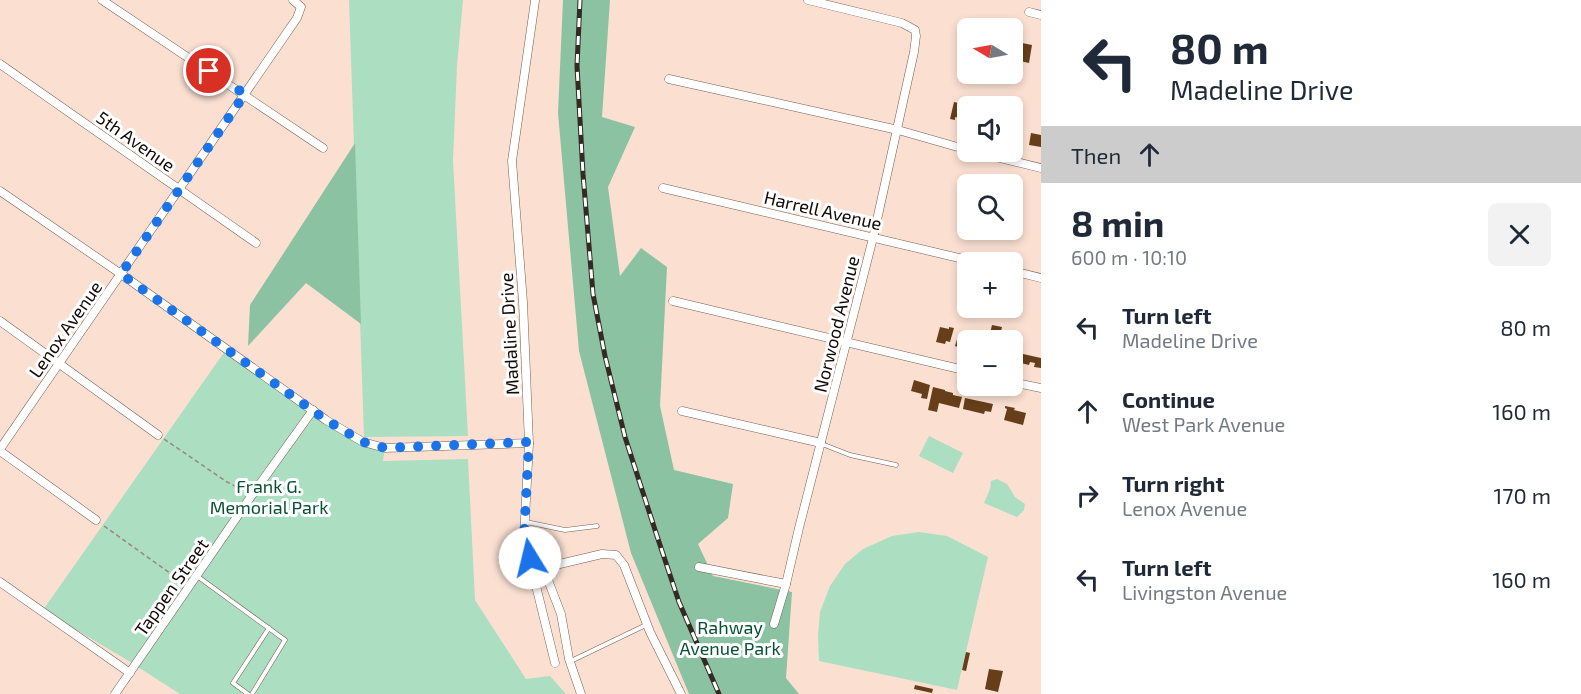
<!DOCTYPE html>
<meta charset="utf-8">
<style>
:root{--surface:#fff;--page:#f2f2f3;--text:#1f2937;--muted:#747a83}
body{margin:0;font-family:"Exo 2",sans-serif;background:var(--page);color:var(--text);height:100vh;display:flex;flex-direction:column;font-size:22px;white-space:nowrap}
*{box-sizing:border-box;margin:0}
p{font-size:20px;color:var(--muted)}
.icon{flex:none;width:33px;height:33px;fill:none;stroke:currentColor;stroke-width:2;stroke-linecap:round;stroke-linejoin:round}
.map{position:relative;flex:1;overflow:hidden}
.panel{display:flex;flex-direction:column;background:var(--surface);width:540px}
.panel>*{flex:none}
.guide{background:#fff;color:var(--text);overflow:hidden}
.needle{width:39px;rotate:280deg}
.controls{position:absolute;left:957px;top:18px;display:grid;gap:12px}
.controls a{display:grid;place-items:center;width:66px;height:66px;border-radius:9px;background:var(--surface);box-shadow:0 3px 9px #0003;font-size:30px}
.pin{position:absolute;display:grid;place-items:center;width:51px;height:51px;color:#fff;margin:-26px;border:3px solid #fff;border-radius:50%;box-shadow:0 2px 6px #0007}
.me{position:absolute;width:66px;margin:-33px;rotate:351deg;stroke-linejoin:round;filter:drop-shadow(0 0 4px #0008)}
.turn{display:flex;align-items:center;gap:21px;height:126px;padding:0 30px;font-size:27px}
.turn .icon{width:78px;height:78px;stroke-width:2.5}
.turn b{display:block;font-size:42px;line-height:51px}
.then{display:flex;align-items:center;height:57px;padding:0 30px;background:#0003;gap:12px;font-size:22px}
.round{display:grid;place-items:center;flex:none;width:63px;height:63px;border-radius:9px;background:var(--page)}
.headline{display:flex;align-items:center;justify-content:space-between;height:102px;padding:0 30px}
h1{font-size:36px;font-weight:700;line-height:45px}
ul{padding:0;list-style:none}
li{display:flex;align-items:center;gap:18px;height:84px;padding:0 30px}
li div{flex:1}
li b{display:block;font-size:22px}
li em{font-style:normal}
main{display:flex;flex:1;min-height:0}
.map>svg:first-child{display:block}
</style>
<main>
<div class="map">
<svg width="1041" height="694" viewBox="0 0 1041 694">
<rect width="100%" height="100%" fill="#fbe0d2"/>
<g fill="#acdec1">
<polygon points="349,0 463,0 457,66 453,160 468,436 364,437"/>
<polygon points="225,351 334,424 385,448 383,461 468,459 475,600 526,679 550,676 566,694 180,694 127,660 43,610"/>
<polygon points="929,436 963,453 953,473 919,456"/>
<polygon points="997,479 1007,484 1015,497 1025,504 1024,510 1017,517 984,503 990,489 991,481"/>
<polygon points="919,532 947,536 988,557 957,690 819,661 818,636 820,612 830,586 845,564 863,549 892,536"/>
</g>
<g fill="#8ac2a2">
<polygon points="563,0 610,0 602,117 635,127 608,187 620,276 641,248 667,267 660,406 674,470 733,484 728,518 698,544 713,576 792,592 786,678 799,694 689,694 631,553 579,351 558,113"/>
<polygon points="355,143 361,324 306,283 248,346 250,305"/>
</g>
<g fill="#663f1a">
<polygon points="1013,41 1032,45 1029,63 1020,61 1020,57 1012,55"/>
<polygon points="954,102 968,105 968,120 955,117 955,120 950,119"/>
<polygon points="1012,122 1021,124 1018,138 1012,137"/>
<polygon points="1031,133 1041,135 1041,147 1029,145"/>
<polygon points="992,325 1002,327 999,340 989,338"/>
<polygon points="940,327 949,329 949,327 954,328 950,342 946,341 945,344 936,342"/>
<polygon points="958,336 974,340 968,340 968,351 955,346"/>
<polygon points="1023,354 1041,358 1041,368 1034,367 1035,363 1030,362 1029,365 1021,363"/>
<polygon points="914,380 930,385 927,399 921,398 922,394 911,391"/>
<polygon points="933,387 945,390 945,391 953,393 953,395 962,397 959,408 939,403 937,412 928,410"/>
<polygon points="965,398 993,404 991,412 985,411 984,414 963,409"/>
<polygon points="1005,406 1015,408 1014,410 1026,413 1023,425 1004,420 1007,409 1005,408"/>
<polygon points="966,652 970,653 966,671 962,670"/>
<polygon points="989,669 1003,671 998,692 985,689"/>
<polygon points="915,685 933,689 932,693 914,689"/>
</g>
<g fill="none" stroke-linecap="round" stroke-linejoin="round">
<g stroke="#755e51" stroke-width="5">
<g id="service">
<polyline points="822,444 850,455 896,465"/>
<polyline points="526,522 565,530 597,526"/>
<polyline points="197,576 285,640 252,694"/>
<polyline points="571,661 648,624"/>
<polyline points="248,694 233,683 269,628"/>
</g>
</g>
<g stroke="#755e51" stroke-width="9">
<g id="minor">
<polyline points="102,0 323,148"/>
<polyline points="535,1 512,161 523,302 529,443 524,537 555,663"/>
<polyline points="1029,12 1041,15"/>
<polyline points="0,64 256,243"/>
<polyline points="669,79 898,130 968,150"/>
<polyline points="975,152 1041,168"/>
<polyline points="663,188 976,262"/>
<polyline points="0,191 121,274 326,420 363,442 385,448 529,443"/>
<polyline points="1012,271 1041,278"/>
<polyline points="673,301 968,371"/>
<polyline points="0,321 158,435"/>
<polyline points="1012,382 1041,388"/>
<polyline points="682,411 821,443"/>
<polyline points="0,449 297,18 301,7 293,0"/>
<polyline points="0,451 96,520"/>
<polyline points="699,567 786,584"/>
<polyline points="0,582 130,673"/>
<polyline points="774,624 786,584 799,528 873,238 914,52 916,36 915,30 902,23 808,0"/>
<polyline points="115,694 252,495 313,410"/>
<polyline points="581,694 569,659 561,614 548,580 547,567 602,554 616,555 624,565 650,632 681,694"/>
</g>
</g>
<g stroke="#9a877d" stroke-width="1.5" stroke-dasharray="4.5 3" stroke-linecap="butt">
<polyline points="164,439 227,482 243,490"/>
<polyline points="104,526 181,581"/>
</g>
<use href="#service" stroke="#fff" stroke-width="4"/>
<use href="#minor" stroke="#fff" stroke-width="8"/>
<g stroke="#342923" stroke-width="5">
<polyline id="rail" points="580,0 577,66 583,174 593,294 605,356 625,437 657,536 679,602 719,694"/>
</g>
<use href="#rail" stroke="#fff" stroke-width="3" stroke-dasharray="9" stroke-linecap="butt"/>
</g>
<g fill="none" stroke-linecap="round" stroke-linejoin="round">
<polyline stroke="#1a73e8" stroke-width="10" stroke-dasharray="0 18" points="209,71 245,94 121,274 326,420 363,442 385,448 529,442 524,537 530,558"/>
</g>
<g text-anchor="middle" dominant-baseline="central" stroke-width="6" stroke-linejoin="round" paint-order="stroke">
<g font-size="18" fill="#110905" stroke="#fff">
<text transform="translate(136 141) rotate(35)">5th Avenue</text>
<text transform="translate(823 210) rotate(13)">Harrell Avenue</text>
<text transform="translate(836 324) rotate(-76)">Norwood Avenue</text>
<text transform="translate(65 329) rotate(-55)">Lenox Avenue</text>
<text transform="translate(509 334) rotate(-93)">Madaline Drive</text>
<text transform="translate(171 587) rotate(-55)">Tappen Street</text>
</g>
<g font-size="18" fill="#085032" stroke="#fff">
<text x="269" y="486">Frank G.<tspan x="269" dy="21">Memorial Park</tspan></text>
<text x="730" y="627">Rahway<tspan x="730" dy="21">Avenue Park</tspan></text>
</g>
</g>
</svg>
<div class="controls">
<a><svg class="needle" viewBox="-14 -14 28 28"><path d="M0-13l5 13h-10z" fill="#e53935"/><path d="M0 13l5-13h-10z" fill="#747a83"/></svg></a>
<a><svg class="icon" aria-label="sound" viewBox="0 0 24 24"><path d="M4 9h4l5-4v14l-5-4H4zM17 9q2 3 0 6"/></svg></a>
<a><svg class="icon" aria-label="search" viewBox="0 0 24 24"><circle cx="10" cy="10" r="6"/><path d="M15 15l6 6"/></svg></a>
<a>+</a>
<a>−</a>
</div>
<div class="pin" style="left:209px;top:71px;background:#d93025"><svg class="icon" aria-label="arrive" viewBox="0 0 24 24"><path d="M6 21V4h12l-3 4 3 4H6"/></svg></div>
<svg class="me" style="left:530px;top:558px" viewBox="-20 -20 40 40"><circle r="19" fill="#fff"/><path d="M0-13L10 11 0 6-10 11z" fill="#1a73e8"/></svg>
</div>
<section class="panel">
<div class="guide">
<div class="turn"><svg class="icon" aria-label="left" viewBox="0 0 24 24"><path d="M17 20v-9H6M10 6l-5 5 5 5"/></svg><div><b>80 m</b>Madeline Drive</div></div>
<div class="then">Then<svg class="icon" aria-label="ahead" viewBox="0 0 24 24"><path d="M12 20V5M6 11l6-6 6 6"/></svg></div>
</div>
<div class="headline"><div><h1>8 min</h1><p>600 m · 10:10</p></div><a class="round"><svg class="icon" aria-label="close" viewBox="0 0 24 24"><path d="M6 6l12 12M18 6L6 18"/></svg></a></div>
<ul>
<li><svg class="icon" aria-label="left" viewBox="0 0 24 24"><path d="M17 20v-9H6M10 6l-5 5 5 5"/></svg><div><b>Turn left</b><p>Madeline Drive</p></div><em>80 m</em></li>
<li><svg class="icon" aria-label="ahead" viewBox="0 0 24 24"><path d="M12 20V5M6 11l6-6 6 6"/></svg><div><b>Continue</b><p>West Park Avenue</p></div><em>160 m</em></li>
<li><svg class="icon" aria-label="right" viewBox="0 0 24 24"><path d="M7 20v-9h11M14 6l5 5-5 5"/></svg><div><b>Turn right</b><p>Lenox Avenue</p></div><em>170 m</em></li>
<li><svg class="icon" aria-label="left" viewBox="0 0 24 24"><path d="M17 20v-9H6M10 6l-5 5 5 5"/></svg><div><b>Turn left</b><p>Livingston Avenue</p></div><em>160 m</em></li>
</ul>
</section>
</main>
